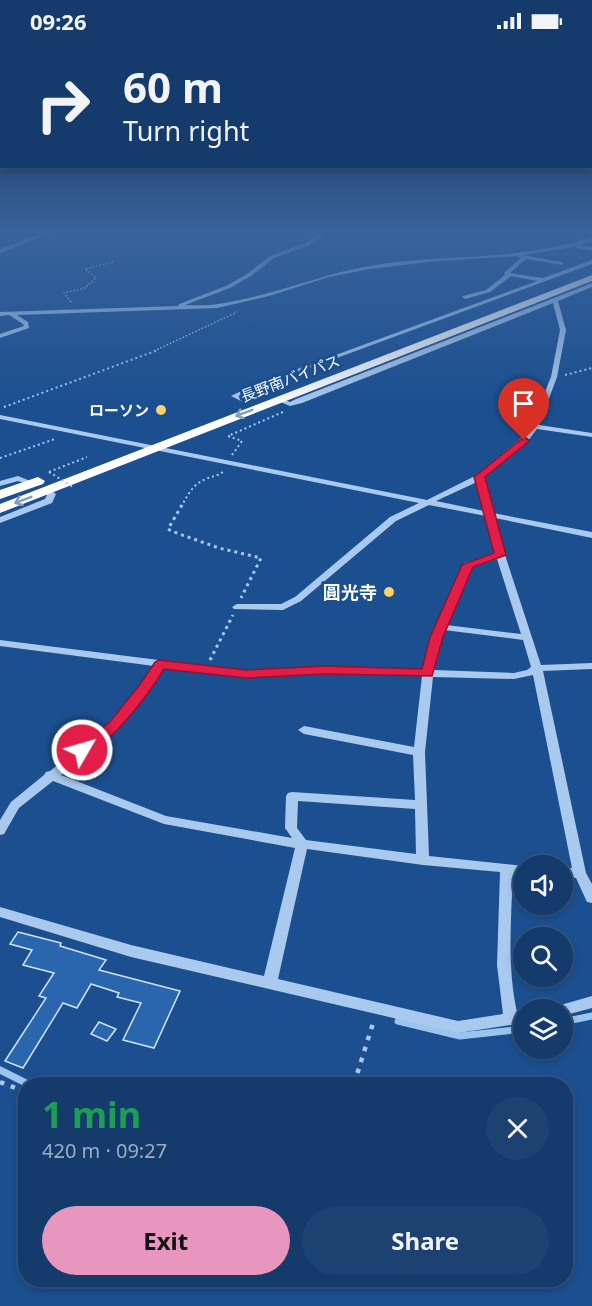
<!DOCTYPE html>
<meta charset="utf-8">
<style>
:root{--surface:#143b6b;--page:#1d4271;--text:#f1f3f6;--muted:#9dadc1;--line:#33557e;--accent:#e797bd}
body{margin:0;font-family:"Noto Sans","Noto Sans JP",sans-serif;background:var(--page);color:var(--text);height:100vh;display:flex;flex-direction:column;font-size:22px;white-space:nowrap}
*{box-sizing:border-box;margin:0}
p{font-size:20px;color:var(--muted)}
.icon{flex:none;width:33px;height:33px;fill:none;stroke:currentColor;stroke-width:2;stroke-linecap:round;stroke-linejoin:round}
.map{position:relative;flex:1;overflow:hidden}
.sheet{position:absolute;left:18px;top:1035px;width:555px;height:210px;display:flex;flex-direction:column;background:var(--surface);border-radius:24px;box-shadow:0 3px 9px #0003,0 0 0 2px var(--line)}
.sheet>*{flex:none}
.banner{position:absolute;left:0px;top:0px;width:592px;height:126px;box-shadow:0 3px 9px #0003,0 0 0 2px var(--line);background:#143b6b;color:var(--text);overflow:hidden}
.fabs{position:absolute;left:513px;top:813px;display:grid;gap:12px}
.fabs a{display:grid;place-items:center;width:60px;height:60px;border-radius:50%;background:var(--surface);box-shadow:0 3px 9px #0003,0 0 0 2px var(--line);font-size:30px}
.pin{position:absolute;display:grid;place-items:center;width:51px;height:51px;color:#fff;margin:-62px -26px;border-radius:50% 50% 50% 0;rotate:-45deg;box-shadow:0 0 6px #0007}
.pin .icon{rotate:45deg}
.me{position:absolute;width:66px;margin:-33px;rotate:52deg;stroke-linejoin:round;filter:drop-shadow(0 0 4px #0008)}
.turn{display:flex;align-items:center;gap:21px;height:126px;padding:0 24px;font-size:27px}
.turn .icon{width:78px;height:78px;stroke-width:2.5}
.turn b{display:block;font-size:42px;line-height:51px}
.round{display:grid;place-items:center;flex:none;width:63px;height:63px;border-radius:32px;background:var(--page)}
.headline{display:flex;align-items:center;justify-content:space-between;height:102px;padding:0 24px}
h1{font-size:36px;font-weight:700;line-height:45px;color:#1e9e55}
.primary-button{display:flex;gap:12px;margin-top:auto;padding:12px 24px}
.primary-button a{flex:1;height:69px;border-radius:36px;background:var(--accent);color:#111;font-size:24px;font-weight:700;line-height:69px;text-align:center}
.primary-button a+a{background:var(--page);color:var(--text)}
.status{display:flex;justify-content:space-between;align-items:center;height:42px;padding:0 30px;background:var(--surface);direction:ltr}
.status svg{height:16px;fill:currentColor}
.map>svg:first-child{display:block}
</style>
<div class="status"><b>09:26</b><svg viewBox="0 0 49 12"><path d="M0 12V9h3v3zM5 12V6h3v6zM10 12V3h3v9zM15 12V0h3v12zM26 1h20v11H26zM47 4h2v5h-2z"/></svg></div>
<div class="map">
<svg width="592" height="1264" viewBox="0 0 592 1264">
<rect width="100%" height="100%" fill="#1b4f8f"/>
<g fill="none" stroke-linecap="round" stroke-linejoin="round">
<g stroke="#9cc4f0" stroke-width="7">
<polyline points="398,979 460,994 524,987"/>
<polyline points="562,980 592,974"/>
<polyline points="0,1028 26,1041"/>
</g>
</g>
<g fill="#2a66ad" stroke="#cfe3fa" stroke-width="1.5">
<polygon points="18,890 61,901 60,904 106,918 99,928 180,949 154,1006 123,998 141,961 117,955 119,951 91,942 77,966 63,961 23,1026 5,1019 46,956 39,954 54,931 23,923 32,908 10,902"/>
<polygon points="99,980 116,987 107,999 91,992"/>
</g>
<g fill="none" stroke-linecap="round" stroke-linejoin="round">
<g stroke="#a9c9ee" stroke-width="1.5" stroke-dasharray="1.5 2" stroke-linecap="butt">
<polyline points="71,260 64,251 85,246 96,236 85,227 113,220 108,215"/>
<polyline points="154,309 237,270"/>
</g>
<g stroke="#a9c9ee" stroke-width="2" stroke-dasharray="2 3" stroke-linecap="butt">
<polyline points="565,333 592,326"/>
<polyline points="4,365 158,308"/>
<polyline points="232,413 242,399 228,394 283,370"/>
<polyline points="0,416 55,397"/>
<polyline points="49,430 87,415"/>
<path d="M181 465C193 443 196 439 221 432L223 429"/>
</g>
<g stroke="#a9c9ee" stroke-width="3" stroke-dasharray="3 4" stroke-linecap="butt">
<polyline points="182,463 168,487 171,489 219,506 261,516 241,556"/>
<polyline points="210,618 233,573"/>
</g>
<g stroke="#a9c9ee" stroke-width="4.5" stroke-dasharray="4.5 7" stroke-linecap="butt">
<polyline points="0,1040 26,1050"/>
<polyline points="354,1042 374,978"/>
</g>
<g fill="#a9c9ee" fill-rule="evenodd">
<polygon points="51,188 59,188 0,211 0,207"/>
<path d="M322 190 324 193 309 203 274 216 251 234 230 246 185 263C196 263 207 264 218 262 269 255 318 233 369 224 418 215 467 217 516 211 541 208 567 203 592 195V199L580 203 592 205V209L574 205 523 213 561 220 563 221V223L526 217 510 231 543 236 592 218V222L255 346 241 354 249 359 245 361 231 354 251 344 537 239 511 234 490 250 465 257 462 255 463 254 486 248 505 233 504 231 521 216 516 214 436 219 370 227 329 235 269 254 217 266 17 273 28 280 29 286 0 296V292L24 284 23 282 9 273 0 274V270L178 264 179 262 226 244 247 232 270 214 305 201Z"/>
<path d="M592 241V245L558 259 566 288 557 335 539 383 592 391V395L537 387 527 400 484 436 493 471 592 490V496L495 476 505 513 541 623 592 621V627L543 629 586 831 592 842V861L587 860 576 836 562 835V825L572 826 533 633 514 637 433 635 425 710 429 814 525 824H524V833L513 832C511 877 507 925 517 970L524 969V981L458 991 131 915 0 875V865L131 903 264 934 295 806 164 782 53 739 19 766 4 792 0 793V778L11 760 44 733 46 730 50 729 110 681 143 641 154 624 0 604V598L246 629 326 625 423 628 431 595 463 523 465 521 495 512 486 474 429 463 396 479 301 559 283 568 234 567 232 565 237 562H281L295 555 390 475 419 461 0 377V373L427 458 477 433 521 396 531 384 551 335 560 288 553 261 302 361 290 364 276 358 280 356 290 360 296 357ZM477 440 484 469 436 459ZM497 517 521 592 446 583 472 525ZM444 588 523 598 531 625 527 628 514 631 434 628ZM164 625 246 635 326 631 422 634 414 705 304 684 298 688 304 692 413 713 415 758 292 750 288 751 286 754 285 786 292 796 166 774 61 733 118 687 151 645ZM298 759 415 767 416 812 306 798 297 786ZM307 807 423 823 500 830 497 923 503 972 458 979 278 937Z"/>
<polygon points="18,434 35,441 31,443 18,439 0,444 0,439"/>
<polygon points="43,447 49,447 56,452 52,461 0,481 0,475 45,457 47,453 43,451"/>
<polygon points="592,954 592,966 562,974 562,968 555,968 557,964"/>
</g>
<g fill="#fff" fill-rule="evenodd">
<polygon points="592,233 592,239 0,471 0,462"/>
<polygon points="38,435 45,439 43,442 0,457 0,448"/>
</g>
<polyline stroke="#fff" stroke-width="2" stroke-dasharray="6 2" stroke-linecap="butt" points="574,188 592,190"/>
<polyline stroke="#a9c9ee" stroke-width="2" stroke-dasharray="2 3" stroke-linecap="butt" points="49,430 73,445"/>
</g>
<defs><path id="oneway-shaft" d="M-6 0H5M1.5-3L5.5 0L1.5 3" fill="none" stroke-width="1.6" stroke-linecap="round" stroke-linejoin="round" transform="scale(1.5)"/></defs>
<g stroke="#829ec1">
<use href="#oneway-shaft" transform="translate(244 371) rotate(159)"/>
<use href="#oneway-shaft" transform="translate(23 458) rotate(159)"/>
</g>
<linearGradient id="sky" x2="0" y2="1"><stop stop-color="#0f2b4f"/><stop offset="0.52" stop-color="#39639b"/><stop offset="1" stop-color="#39639b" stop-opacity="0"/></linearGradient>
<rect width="592" height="365" fill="url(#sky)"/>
<path fill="#e11d48" stroke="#92132f" stroke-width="1.5" d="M524 395 529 398 528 400 485 435 506 513 473 525 443 595 432 634 326 632 246 636 164 627C152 647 101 719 76 712L74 708 76 705 109 681 141 641 155 620 159 618 246 628 326 624 422 627 430 595 462 523 494 511 474 435Z"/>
<g fill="#ffd166" stroke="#1b4f8f" stroke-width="2">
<circle cx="161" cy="368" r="6"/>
<circle cx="389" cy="550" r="6"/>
</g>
<g text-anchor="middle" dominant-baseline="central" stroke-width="6" stroke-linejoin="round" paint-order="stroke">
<g font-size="15" fill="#fff" stroke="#1b4f8f">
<text transform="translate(290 336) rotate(-21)">長野南バイパス</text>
</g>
<g font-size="15" font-weight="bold" fill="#fff" stroke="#1b4f8f" text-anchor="end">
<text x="149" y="368">ローソン</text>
</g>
<g font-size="18" font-weight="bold" fill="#fff" stroke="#1b4f8f" text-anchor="end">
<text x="377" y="550">圓光寺</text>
</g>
</g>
</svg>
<div class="fabs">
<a><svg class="icon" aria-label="sound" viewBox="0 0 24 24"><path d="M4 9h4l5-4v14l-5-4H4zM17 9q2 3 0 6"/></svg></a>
<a><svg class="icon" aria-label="search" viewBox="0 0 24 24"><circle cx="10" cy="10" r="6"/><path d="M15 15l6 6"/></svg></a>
<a><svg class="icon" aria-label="layers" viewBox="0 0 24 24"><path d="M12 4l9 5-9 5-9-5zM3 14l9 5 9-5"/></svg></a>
</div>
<div class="pin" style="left:524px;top:398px;background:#d93025"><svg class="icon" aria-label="arrive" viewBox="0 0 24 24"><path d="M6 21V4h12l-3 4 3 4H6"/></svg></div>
<svg class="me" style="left:82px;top:708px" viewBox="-20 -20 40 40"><circle r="17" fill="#e11d48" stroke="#fff" stroke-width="3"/><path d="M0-11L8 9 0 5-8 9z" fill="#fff"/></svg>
<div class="banner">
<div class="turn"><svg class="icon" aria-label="right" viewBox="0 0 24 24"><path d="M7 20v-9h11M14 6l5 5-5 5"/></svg><div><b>60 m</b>Turn right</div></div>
</div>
<section class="sheet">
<div class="headline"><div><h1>1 min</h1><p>420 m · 09:27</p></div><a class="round"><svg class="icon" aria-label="close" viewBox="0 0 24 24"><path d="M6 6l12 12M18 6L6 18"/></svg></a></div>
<div class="primary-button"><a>Exit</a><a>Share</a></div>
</section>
</div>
